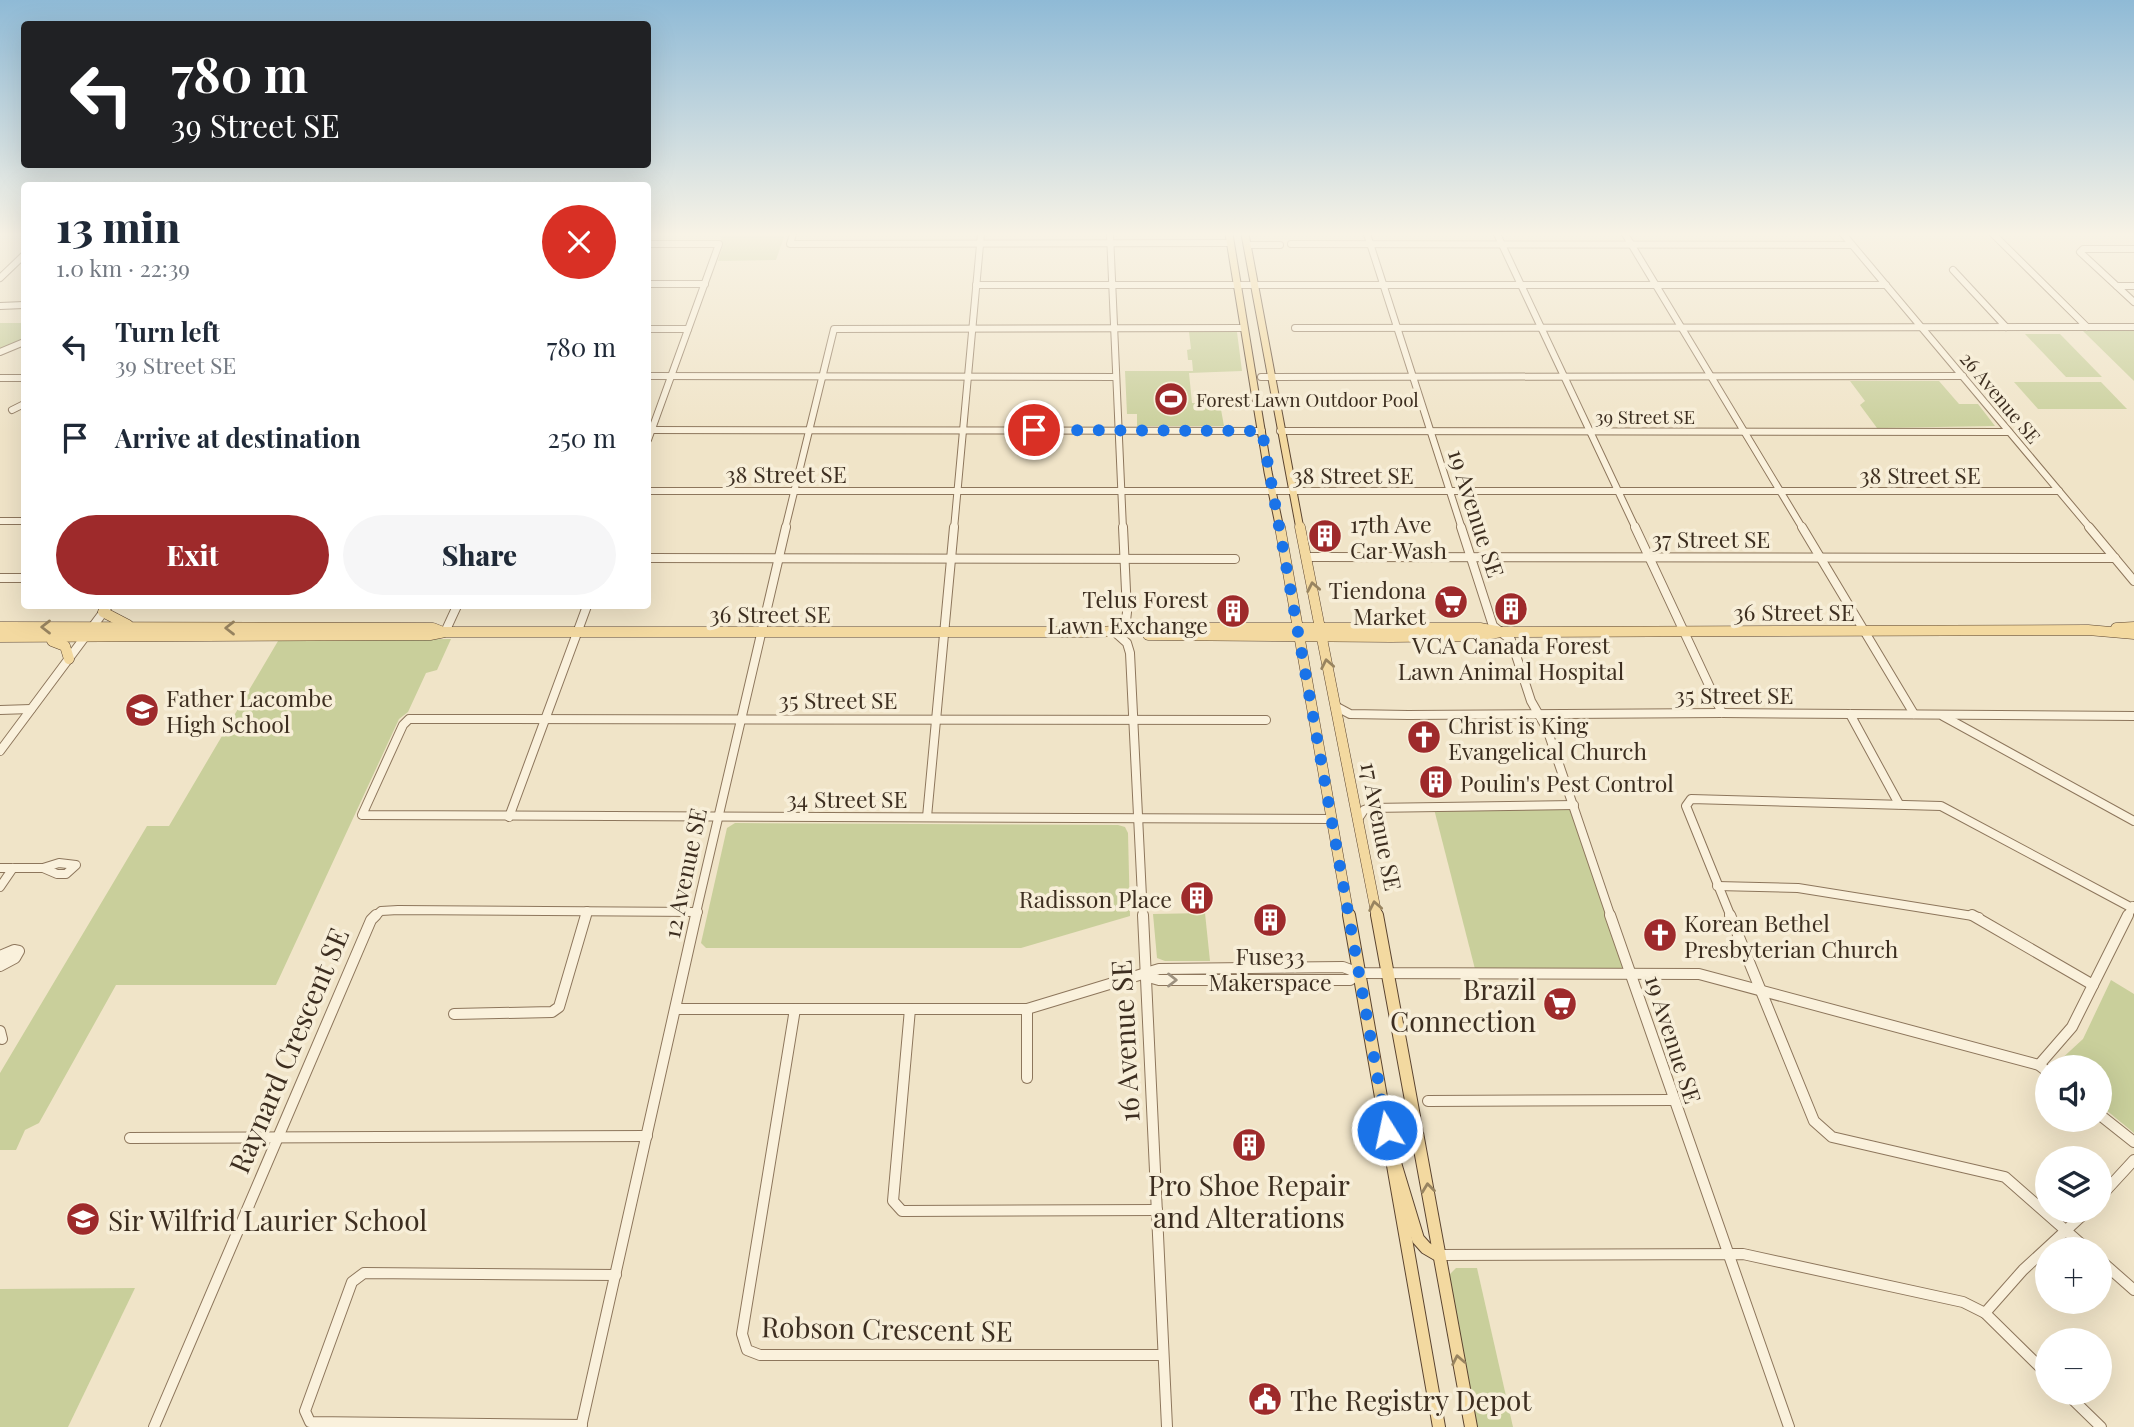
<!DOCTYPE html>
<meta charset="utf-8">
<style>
:root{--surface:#fff;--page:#f6f6f7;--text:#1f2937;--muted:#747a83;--accent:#9e2a2b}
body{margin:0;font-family:"Playfair Display",serif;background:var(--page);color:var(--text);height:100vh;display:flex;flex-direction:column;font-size:26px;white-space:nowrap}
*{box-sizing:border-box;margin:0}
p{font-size:23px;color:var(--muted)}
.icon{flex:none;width:38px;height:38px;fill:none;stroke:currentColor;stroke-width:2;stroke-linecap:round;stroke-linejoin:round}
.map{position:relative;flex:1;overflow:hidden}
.side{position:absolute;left:21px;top:182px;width:630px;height:427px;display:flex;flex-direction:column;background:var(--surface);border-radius:7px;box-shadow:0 7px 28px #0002}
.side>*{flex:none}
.guide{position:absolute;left:21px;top:21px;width:630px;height:147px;border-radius:7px;box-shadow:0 7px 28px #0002;background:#202124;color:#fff;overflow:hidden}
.controls{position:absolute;left:2035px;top:1055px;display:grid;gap:14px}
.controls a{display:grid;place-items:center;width:77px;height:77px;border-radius:50%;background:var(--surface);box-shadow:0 7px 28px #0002;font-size:35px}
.pin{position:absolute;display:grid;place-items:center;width:60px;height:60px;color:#fff;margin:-30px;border:4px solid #fff;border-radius:50%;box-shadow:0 2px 7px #0007}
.me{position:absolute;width:77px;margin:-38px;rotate:350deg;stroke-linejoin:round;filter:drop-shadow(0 0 5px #0008)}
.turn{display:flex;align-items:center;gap:24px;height:147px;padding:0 35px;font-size:32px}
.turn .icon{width:91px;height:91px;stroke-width:2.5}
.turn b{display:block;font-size:49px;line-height:60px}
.round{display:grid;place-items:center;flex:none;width:74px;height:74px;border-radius:37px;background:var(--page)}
.headline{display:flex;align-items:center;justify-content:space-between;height:119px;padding:0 35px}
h1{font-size:42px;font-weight:800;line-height:52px}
.primary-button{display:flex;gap:14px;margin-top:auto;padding:14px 35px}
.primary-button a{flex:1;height:80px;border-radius:42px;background:var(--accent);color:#fff;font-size:28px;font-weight:800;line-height:80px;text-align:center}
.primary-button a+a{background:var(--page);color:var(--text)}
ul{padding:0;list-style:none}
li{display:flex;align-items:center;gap:21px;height:91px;padding:0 35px}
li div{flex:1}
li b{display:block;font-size:26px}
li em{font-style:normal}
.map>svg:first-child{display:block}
</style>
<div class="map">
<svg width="2134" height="1427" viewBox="0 0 2134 1427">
<rect width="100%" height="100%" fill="#f0e4c8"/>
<g fill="#c9cf9b">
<polygon points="723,234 785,234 776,260 718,261 723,245 720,242"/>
<polygon points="0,323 24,323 24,340 0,349"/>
<polygon points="2083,331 2134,331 2134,381"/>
<polygon points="1189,332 1237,332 1242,371 1189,373 1192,403 1220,404 1224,426 1137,426 1137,414 1127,414 1125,371 1193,371 1192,360 1188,360 1187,350 1191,349"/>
<polygon points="2025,334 2060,334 2102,377 2066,377"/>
<polygon points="1850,381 1939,381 1959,404 1978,404 1995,426 1877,428 1860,405 1865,401"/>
<polygon points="2014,382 2101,382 2127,409 2038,409"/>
<polygon points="451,639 437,670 426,673 408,712 399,719 276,985 116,985 39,1123 25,1130 16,1150 0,1150 0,1073 147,826 169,826 278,641"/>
<polygon points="1433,805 1574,805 1631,972 1476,973"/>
<polygon points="735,823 1118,825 1125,827 1128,833 1130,916 1021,948 706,948 701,943 727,828"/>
<polygon points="1205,913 1210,961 1165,961 1157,958 1153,914"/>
<polygon points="2111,980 2134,994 2134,1133 2100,1105 2100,1068 2057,1067 2058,1062 2083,1039"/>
<polygon points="1456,1268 1477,1268 1513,1427 1476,1427 1448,1276"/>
<polygon points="135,1288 68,1427 0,1427 0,1289"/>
</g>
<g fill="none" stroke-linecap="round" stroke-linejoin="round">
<g stroke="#8d765c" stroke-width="8">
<g id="minor-far2">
<polyline points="793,234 790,244 1230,243"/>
<polyline points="1110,234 1123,529"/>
<polyline points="1367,234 1462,529"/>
<polyline points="1497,234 1636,529"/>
<polyline points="1625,234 1803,529"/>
<polyline points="1843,234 2091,529"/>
<polyline points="1993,234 2087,327"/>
<polyline points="648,244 719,244 648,440"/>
<polyline points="1291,244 1852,245"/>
<polyline points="1247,245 1280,245"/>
<polyline points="2134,249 2083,249 2080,252 2134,302"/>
<polyline points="1953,270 2006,327"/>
<polyline points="0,278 24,255"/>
<polyline points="648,284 705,284"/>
<polyline points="976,285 1886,285"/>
<polyline points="2117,286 2134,286"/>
<polyline points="0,306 24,305"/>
<polyline points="1295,328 2134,327"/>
<polyline points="648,329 688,329"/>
<polyline points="0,352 24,342"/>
<polyline points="648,376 1116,377"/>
<polyline points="1261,377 1963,376"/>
<polyline points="0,378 24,378"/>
<polyline points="12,410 24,404"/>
<polyline points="648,430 1262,431"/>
<polyline points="1280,431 2009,432"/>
<polyline points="648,491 2059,491"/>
<polyline points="0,521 24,521"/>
<polyline points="785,529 834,329 1244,328"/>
<polyline points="954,529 981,234"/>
</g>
</g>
<g stroke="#8d765c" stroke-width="10">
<g id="minor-far1">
<polyline points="1461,527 1493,626 1511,640 1531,701 1547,729 1611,917"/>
<polyline points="1635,527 1722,713"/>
<polyline points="1802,527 1914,714"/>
<polyline points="2089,527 2134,581"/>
<polyline points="1307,557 2115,558"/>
<polyline points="648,558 1235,559"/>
<polyline points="0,578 24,578"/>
<polyline points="1118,630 1126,621 1127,612 1123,527"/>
<polyline points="445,632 457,606"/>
<polyline points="1117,634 1127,643 1130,653 1143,917"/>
<polyline points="1335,706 1350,714 1408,715 1722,713 2134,716"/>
<polyline points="0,710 31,709"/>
<polyline points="1850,714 1899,804"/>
<polyline points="1943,716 2134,821"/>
<polyline points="1266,720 409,719 403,725 362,815 1332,819"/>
<polyline points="0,751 108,606"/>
<polyline points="509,817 587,606"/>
<polyline points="927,817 954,527"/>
<polyline points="1358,819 1364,810 1370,808 1574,805"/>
<polygon points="59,863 76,865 66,874 57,874 43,868"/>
<polyline points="0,868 43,868"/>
<polyline points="1717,886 1798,888 1979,917"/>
<polyline points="0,887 13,868"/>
<polyline points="374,917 381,911 398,910 698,912"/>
<polyline points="585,917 587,911"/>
<polyline points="695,917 786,527"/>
<polyline points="1731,917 1686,806 1691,799 1941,806 2134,909"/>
<polyline points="2127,917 2133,906"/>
</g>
</g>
<g stroke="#8d765c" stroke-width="12">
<g id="minor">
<polyline points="1143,915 1167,1427"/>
<polyline points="1610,915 1789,1427"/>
<polyline points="1730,915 1814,1121 1832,1137 2005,1177 2088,1250"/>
<polyline points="1972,915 2093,985"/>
<polyline points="0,956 14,950 19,951 15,958 0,966"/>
<polyline points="1145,976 1159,980 1350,980 1359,973"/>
<polyline points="676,1009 1027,1009 1159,969 1343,967 1359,973 1699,974 2039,1065 2048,1072"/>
<polyline points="795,1009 742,1334 747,1350 760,1355 1163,1355"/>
<polyline points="910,1009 893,1201 902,1211 1157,1210"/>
<polyline points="1027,1009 1027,1078"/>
<polyline points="454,1014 552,1012 559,1007 586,915"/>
<polyline points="0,1031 2,1039"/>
<polyline points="2039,1065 2072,1027 2128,915"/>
<polyline points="1428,1101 1673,1100"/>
<polyline points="2100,1115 2134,1142"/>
<polyline points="130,1138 647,1136"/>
<polyline points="2100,1197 2134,1160"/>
<polyline points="1438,1255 1743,1254 1963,1302 1985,1313 2048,1375"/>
<polyline points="2100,1260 2134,1290"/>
<polyline points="1985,1313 2023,1270 2087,1211"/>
<polyline points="2066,1393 2101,1427"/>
<polyline points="582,1425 310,1422 305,1411 352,1282 364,1273 616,1275"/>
<polyline points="154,1427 371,920 376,915"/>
<polyline points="581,1427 696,915"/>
</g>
</g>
<g stroke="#5b4430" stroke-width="9">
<g id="major-far2">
<polyline points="1229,234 1268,472 1280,529"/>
<polyline points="1245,234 1300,529"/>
</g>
</g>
<g stroke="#5b4430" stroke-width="11">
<g id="major-far1">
<polyline points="1280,527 1349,917"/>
<polyline points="1300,527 1377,917"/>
<polyline points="103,612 128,625"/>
<polyline points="0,627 433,628 443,632"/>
<polyline points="2116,628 2134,627"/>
<polyline points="1148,635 1391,637 1479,636 1501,632 2088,630 2134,634"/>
<polyline points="0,637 430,635 445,632 1095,632 1188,628 1480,628 1501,632"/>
<polyline points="52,641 65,646 69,659"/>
</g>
</g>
<g stroke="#5b4430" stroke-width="14">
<g id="major">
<polyline points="1349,915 1439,1427"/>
<path d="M1377 915C1410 1086 1439 1257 1471 1427"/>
<polyline points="1395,1163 1418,1239 1426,1248 1438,1255"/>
</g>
</g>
<use href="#minor-far2" stroke="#faf1dc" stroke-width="6"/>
<use href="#minor-far1" stroke="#faf1dc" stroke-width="8"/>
<use href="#minor" stroke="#faf1dc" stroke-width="10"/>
<use href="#major-far2" stroke="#f3d9a0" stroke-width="7"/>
<use href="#major-far1" stroke="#f3d9a0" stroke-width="10"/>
<use href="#major" stroke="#f3d9a0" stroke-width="12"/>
</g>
<defs><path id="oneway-chevron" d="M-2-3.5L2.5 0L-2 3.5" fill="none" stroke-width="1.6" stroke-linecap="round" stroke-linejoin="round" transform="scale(1.75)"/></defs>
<g stroke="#988460">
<use href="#oneway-chevron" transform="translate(1313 587) rotate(-101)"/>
<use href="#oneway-chevron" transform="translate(46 627) rotate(-180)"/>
<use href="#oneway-chevron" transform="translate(230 628) rotate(-180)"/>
<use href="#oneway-chevron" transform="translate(1327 664) rotate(-101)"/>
<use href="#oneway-chevron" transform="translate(1375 906) rotate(-101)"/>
<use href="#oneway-chevron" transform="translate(1428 1188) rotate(-97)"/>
<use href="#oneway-chevron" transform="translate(1458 1360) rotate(-101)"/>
</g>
<use stroke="#9c907e" href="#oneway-chevron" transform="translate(1172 980)"/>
<linearGradient id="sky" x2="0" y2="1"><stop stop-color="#8fbad6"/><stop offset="0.54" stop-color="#f8f3e6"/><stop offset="1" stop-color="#f8f3e6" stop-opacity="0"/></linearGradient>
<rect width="2134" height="434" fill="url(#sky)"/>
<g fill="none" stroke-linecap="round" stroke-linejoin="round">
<polyline stroke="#1a73e8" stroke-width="12" stroke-dasharray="0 21.6" points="1034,430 1262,431 1387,1130"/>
</g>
<defs>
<g id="stadium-disc" transform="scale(1.75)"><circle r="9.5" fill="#9e2a2b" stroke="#f7eed8"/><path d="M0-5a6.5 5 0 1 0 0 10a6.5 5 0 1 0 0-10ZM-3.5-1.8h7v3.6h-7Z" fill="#fff"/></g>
<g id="building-disc" transform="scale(1.75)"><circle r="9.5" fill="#9e2a2b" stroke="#f7eed8"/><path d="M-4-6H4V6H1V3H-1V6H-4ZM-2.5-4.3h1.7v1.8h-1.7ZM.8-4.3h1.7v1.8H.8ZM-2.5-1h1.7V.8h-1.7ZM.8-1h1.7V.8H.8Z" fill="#fff"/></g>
<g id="supermarket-disc" transform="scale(1.75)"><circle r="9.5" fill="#9e2a2b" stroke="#f7eed8"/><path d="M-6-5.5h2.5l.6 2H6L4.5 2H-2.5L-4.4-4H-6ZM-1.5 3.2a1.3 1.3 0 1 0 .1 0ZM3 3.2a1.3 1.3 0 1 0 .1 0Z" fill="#fff"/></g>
<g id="school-disc" transform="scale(1.75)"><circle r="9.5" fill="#9e2a2b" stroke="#f7eed8"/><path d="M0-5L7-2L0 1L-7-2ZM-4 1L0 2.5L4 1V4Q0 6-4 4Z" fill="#fff"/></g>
<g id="church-disc" transform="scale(1.75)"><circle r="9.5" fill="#9e2a2b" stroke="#f7eed8"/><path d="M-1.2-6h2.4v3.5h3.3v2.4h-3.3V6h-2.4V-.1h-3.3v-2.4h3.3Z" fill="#fff"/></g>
<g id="civic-disc" transform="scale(1.75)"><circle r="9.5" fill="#9e2a2b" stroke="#f7eed8"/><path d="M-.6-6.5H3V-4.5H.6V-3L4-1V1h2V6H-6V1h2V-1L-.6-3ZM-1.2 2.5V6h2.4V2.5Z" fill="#fff"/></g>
</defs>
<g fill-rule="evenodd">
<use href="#stadium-disc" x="1171" y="399"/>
<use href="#building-disc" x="1325" y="536"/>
<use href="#supermarket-disc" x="1451" y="602"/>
<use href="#building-disc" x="1511" y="609"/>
<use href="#building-disc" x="1233" y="611"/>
<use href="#school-disc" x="142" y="710"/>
<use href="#church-disc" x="1424" y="737"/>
<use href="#building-disc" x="1436" y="782"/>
<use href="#building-disc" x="1197" y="898"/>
<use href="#building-disc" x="1270" y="920"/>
<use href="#church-disc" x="1660" y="935"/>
<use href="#supermarket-disc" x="1560" y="1004"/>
<use href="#building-disc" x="1249" y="1145"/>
<use href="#school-disc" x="83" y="1219"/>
<use href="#civic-disc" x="1265" y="1399"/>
</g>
<g text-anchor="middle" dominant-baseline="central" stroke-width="7" stroke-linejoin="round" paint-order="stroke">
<g font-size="19" fill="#3d2e20" stroke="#f7eed8">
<text transform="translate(2001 397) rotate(50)">26 Avenue SE</text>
<text x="1645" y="416">39 Street SE</text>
</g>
<g font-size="19" fill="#3d2e20" stroke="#f7eed8" text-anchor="start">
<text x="1196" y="399">Forest Lawn Outdoor Pool</text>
</g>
<g font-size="23" fill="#3d2e20" stroke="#f7eed8">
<text x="786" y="473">38 Street SE</text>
<text x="1353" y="474">38 Street SE</text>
<text x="1920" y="474">38 Street SE</text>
<text transform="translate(1477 513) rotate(72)">19 Avenue SE</text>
<text x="1711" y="538">37 Street SE</text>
<text x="1794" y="611">36 Street SE</text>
<text x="770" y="613">36 Street SE</text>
<text x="1734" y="694">35 Street SE</text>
<text x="838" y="699">35 Street SE</text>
<text x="847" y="798">34 Street SE</text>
<text transform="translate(1382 826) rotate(79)">17 Avenue SE</text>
<text transform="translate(684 873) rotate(-78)">12 Avenue SE</text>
<text transform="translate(1674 1039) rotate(72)">19 Avenue SE</text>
</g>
<g font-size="23" fill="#3d2e20" stroke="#f7eed8" text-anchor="start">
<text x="1350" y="523">17th Ave<tspan x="1350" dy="26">Car Wash</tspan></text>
<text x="1426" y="589" text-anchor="end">Tiendona<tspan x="1426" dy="26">Market</tspan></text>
<text x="1208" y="598" text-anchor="end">Telus Forest<tspan x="1208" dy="26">Lawn Exchange</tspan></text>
<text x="1511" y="644" text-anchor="middle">VCA Canada Forest<tspan x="1511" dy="26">Lawn Animal Hospital</tspan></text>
<text x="166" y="697">Father Lacombe<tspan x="166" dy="26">High School</tspan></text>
<text x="1448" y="724">Christ is King<tspan x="1448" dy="26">Evangelical Church</tspan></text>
<text x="1460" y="782">Poulin's Pest Control</text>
<text x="1172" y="898" text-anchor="end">Radisson Place</text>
<text x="1684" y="922">Korean Bethel<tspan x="1684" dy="26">Presbyterian Church</tspan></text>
<text x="1270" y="955" text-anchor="middle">Fuse33<tspan x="1270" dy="26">Makerspace</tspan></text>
</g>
<g font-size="28" fill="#3d2e20" stroke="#f7eed8" text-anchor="start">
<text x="1536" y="988" text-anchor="end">Brazil<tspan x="1536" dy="32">Connection</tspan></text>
<text x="1249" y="1184" text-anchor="middle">Pro Shoe Repair<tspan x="1249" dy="32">and Alterations</tspan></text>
<text x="108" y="1219">Sir Wilfrid Laurier School</text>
<text x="1290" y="1399">The Registry Depot</text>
</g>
<g font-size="28" fill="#3d2e20" stroke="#f7eed8">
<text transform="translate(1124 1041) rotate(-93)">16 Avenue SE</text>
<text transform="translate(288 1050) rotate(-67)">Raynard Crescent SE</text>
<text transform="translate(887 1328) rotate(1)">Robson Crescent SE</text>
</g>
</g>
</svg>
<div class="controls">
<a><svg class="icon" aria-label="sound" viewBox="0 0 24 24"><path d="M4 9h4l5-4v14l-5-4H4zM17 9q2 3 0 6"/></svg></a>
<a><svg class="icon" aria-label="layers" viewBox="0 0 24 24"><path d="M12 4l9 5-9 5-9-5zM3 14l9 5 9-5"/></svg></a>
<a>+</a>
<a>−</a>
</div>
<div class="pin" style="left:1034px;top:430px;background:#d93025"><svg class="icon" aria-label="arrive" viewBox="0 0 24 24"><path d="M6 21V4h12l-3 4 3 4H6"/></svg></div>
<svg class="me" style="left:1387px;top:1130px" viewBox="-20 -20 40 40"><circle r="17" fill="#1a73e8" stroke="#fff" stroke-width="3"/><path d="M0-11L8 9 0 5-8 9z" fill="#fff"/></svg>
<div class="guide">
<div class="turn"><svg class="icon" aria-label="left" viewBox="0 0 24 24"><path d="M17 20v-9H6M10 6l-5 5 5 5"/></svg><div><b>780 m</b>39 Street SE</div></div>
</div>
<section class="side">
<div class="headline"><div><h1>13 min</h1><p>1.0 km · 22:39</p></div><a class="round" style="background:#d93025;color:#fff"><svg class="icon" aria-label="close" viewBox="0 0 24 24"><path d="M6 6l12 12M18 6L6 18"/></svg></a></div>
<ul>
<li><svg class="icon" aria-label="left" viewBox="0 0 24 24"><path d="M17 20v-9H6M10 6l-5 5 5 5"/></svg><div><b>Turn left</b><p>39 Street SE</p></div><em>780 m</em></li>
<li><svg class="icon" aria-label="arrive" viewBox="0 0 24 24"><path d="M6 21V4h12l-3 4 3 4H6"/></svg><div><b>Arrive at destination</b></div><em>250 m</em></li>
</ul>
<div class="primary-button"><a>Exit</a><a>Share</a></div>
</section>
</div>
